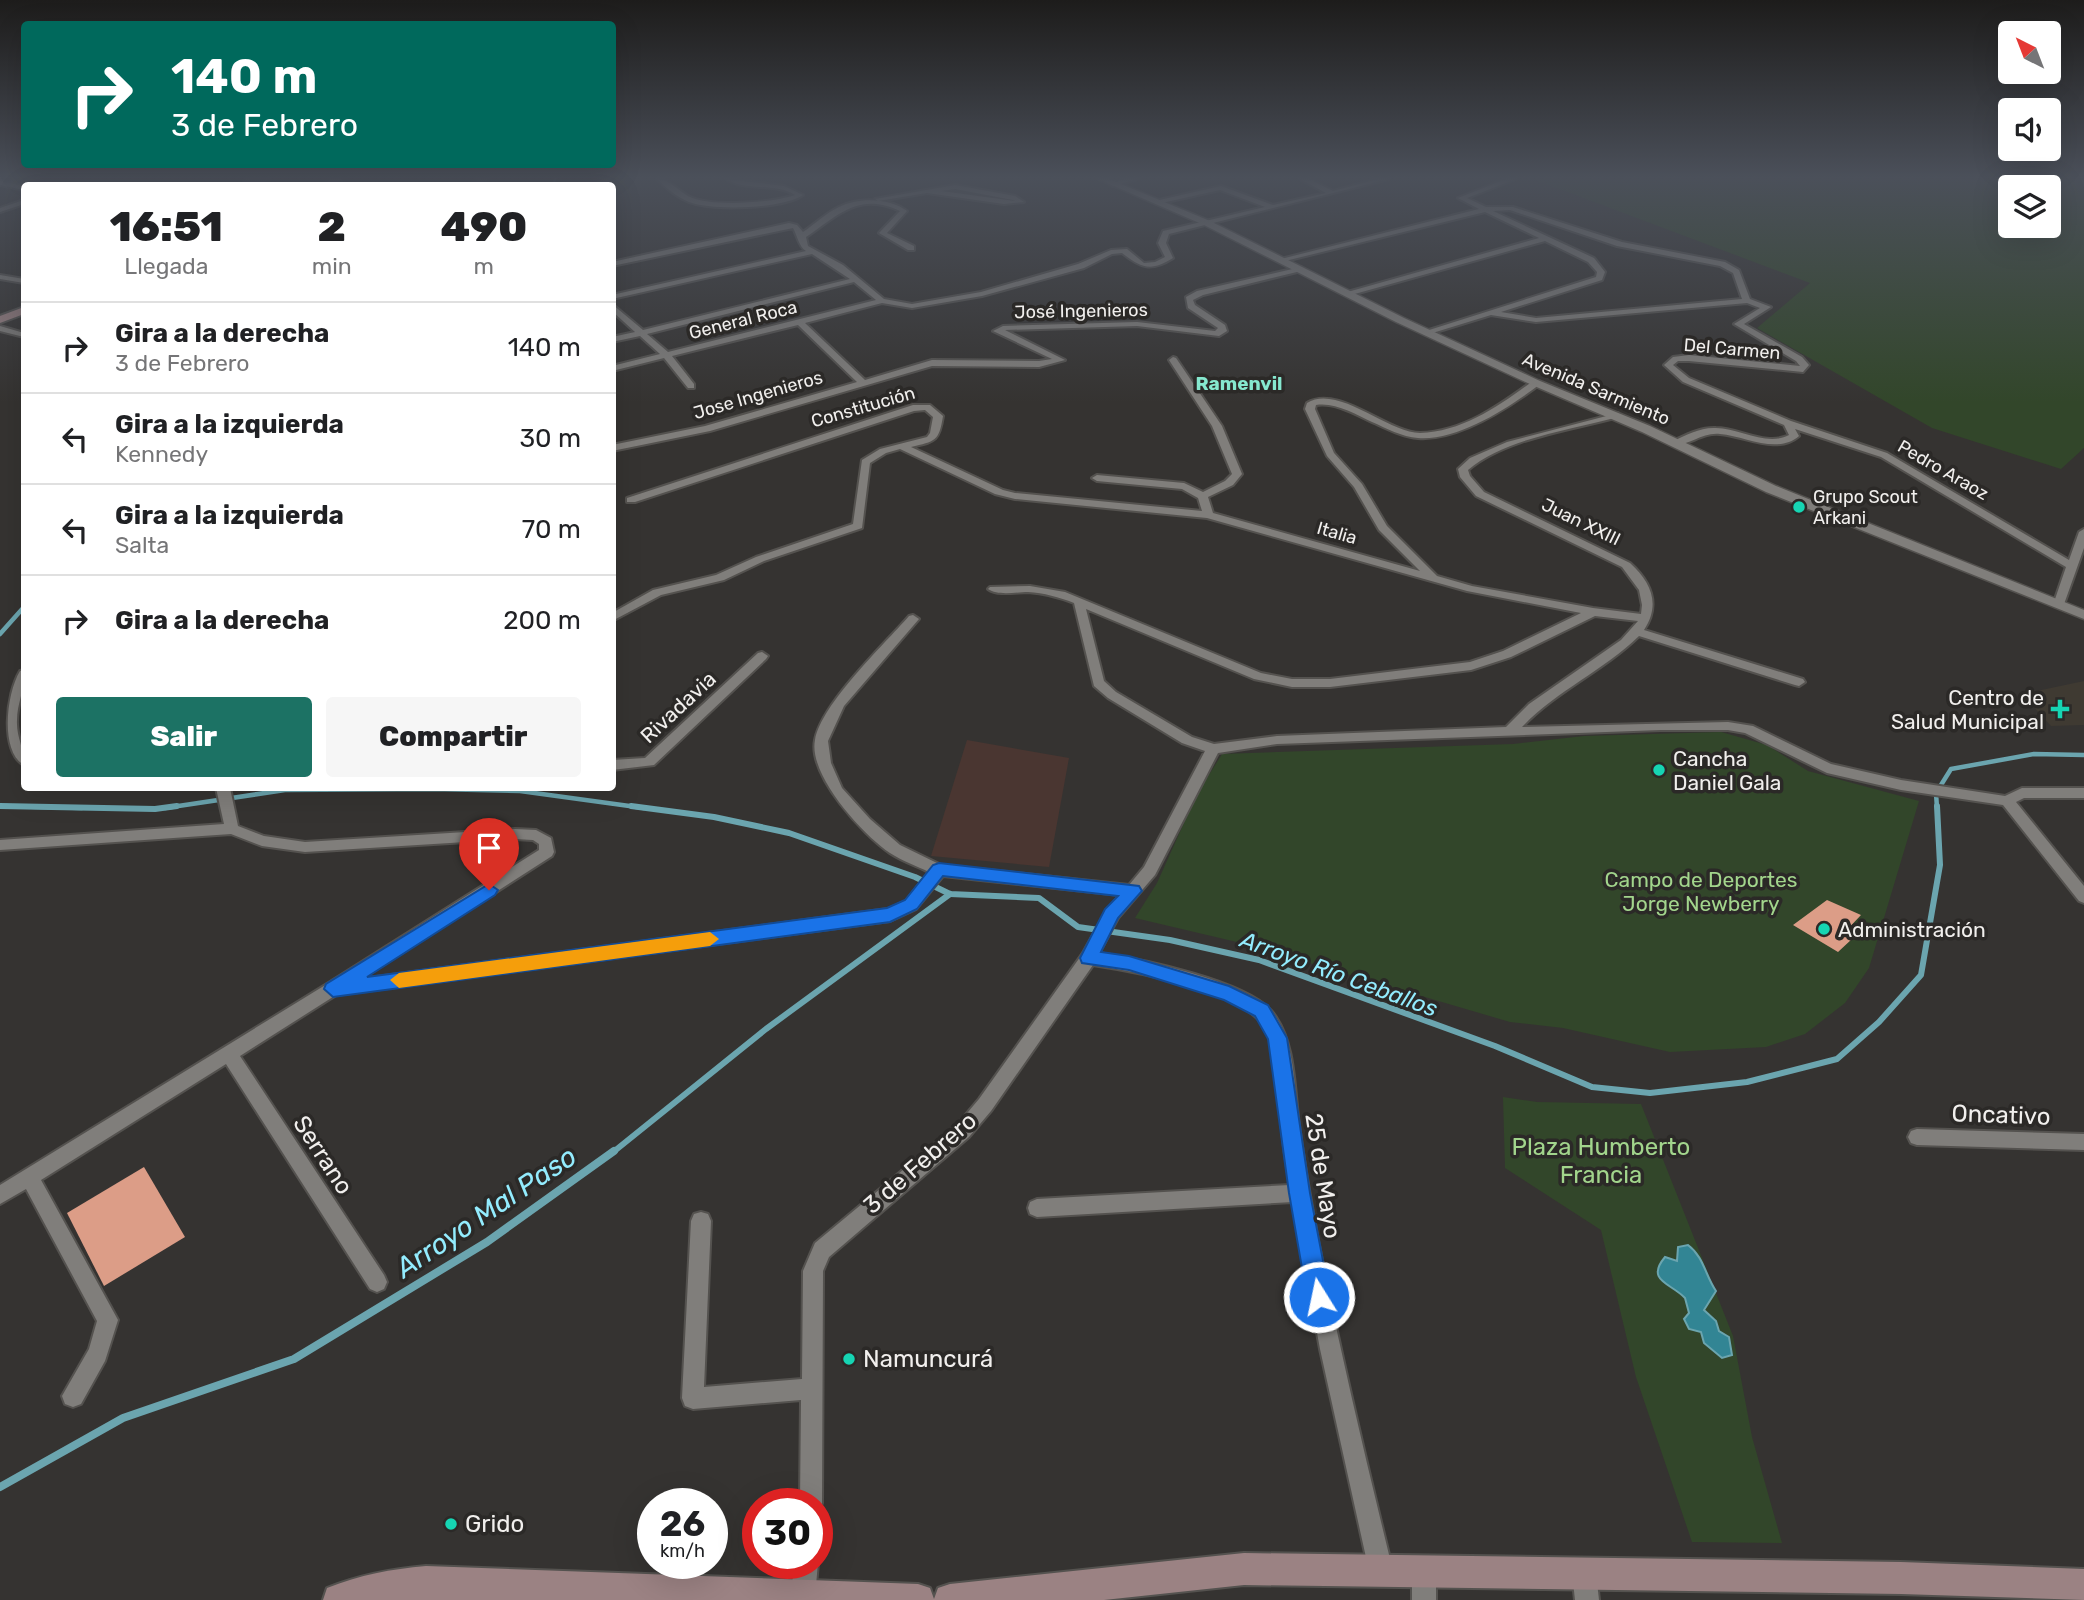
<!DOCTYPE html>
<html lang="es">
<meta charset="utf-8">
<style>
:root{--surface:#fff;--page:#f6f6f6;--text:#202124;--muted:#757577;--line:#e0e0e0;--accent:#1c7264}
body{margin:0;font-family:Rubik,sans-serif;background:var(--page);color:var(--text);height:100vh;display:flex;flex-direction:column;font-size:26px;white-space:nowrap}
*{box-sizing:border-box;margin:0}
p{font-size:23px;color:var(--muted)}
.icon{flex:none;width:38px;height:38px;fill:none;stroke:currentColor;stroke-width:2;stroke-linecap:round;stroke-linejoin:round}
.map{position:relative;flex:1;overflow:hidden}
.panel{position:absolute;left:21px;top:182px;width:595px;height:609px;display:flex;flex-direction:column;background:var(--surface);border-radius:7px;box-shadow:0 7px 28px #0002}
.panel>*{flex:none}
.top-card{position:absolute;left:21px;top:21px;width:595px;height:147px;border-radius:7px;box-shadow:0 7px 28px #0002;background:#00695c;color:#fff;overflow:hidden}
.needle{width:46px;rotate:318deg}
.tools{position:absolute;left:1998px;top:21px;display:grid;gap:14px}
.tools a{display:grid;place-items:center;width:63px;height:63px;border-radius:7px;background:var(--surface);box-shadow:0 7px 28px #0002;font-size:35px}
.speed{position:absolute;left:637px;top:1488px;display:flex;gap:14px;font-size:35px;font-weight:700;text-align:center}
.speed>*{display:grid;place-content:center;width:91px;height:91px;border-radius:50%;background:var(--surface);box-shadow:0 7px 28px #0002;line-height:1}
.speed small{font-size:18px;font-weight:400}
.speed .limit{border:10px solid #d22;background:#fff;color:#111}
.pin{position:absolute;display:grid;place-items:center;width:60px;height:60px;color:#fff;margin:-72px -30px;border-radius:50% 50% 50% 0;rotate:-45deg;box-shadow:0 0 7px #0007}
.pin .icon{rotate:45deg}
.me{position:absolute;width:77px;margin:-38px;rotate:350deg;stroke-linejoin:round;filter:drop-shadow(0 0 5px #0008)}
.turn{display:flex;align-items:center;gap:24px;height:147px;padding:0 35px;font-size:32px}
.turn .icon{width:91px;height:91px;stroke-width:2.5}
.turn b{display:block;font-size:49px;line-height:60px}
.eta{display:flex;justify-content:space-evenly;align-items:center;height:119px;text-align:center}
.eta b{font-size:42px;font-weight:800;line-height:49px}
.button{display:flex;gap:14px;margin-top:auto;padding:14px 35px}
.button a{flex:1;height:80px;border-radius:7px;background:var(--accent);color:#fff;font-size:28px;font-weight:800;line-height:80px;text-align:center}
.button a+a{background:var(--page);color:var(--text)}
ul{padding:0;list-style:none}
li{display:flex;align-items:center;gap:21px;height:91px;padding:0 35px;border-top:2px solid var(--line)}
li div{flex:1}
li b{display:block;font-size:26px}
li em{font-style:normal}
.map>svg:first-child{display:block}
</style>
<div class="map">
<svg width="2084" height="1600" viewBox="0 0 2084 1600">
<rect width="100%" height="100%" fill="#353331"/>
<polygon fill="#3f3a32" points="2084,681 2084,725 2051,726 2022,694"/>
<polygon fill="#4a3631" points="967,740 1069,758 1049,867 931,856"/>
<g fill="#32462a" fill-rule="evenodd">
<path d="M1533 179H2084V448L2061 469 1932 428 1757 328 1810 283ZM2011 187H2049V226H2011Z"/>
<polygon points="1721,732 1767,745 1808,771 1919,801 1869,968 1845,1003 1805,1034 1766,1047 1670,1052 1563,1028 1510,1022 1241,943 1135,918 1157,883 1197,794 1222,754 1513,744 1584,736"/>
<polygon points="1503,1097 1537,1102 1641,1104 1733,1336 1752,1437 1782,1543 1692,1542 1636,1377 1601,1230 1505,1168"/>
</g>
<path fill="#328594" stroke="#6ba5af" stroke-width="2" d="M1688 1245C1704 1257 1705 1275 1716 1291L1704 1310 1716 1321 1719 1331 1729 1337 1732 1355 1722 1358 1704 1343 1701 1332 1689 1329 1684 1319 1689 1313 1685 1298C1671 1283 1645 1281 1665 1257L1677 1261 1678 1247Z"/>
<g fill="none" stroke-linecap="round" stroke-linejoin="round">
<polyline stroke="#6ba5af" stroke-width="2.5" points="553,186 555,179"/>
<g stroke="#6ba5af" stroke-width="4.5">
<polyline points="0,634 24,607"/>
<polyline points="0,806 82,808"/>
<polyline points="165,808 285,790 434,789 520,791 644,808"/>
<polyline points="1937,808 1936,793 1951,769 2034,754 2084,755"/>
</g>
<g stroke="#6ba5af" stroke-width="6">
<polyline points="0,806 155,809 177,806"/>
<polyline points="631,806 714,817 789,833 915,877 950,894 1039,898 1078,927 1170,940 1259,960 1495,1046 1592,1087 1650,1093 1747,1082 1837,1059 1879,1022 1921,975 1940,865 1937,806"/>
<polyline points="612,1153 766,1029 950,894"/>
</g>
<polyline stroke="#6ba5af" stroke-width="8" points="0,1487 123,1418 294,1359 487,1242 614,1151"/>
</g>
<g fill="#dc9d87">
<polygon points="1827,900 1861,915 1843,934 1852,939 1838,952 1793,925"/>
<polygon points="144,1167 185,1237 104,1286 67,1213"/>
</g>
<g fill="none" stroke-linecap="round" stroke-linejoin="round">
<g stroke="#54524f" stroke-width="4">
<g id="minor">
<polygon points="245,179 251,179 250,181 270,179 258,185 243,184"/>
<polygon points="479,179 488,179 476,186 467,186"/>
<polygon points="602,179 609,179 603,186 596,186"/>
<path d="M657 179C670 179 679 192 690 197 712 207 772 203 795 195 774 182 747 192 726 179L784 186 803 195C782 209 713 211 689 202 677 197 666 188 657 179Z"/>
<polygon points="1125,179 1137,179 1113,186 1110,184"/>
<path d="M1300 179H1309L1333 191 1378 179H1389L1169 234 1166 243 1173 258C1151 272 1141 268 1122 253L1112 254 1084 268 982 296 912 308 882 303 805 323 865 380 932 360 1039 361 1052 359 993 331 1003 326 1137 322 1215 331 1218 328 1188 308 1186 297 1197 291 1301 267V271L1203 295 1193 300 1195 305 1225 325 1227 331 1219 336 1137 326 1005 330 1065 360 1039 367 932 366 710 431 612 451V445L705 426 857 382 798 325 672 356 694 384V388H688L664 358 612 371V366L660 354 640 336 612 342V337L635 332 612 311V304L643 330 850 279 812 254 612 299V295L806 251C799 247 797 235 793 228L612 266V262L789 223 797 225 803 232C815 224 826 213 839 207 859 197 890 198 907 211L887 233 914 246V250H908L879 233 900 211C859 191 837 216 806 237L808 246 843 265 884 299 912 304 981 292 1078 264 1111 250 1127 249 1144 263 1155 262 1165 257 1158 243 1163 231 1265 207 1220 190 1157 204 1155 201 1221 186 1273 205 1326 193ZM854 282 876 300 668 352 647 334Z"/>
<path d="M1506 179H1516L1467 198 1486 207H1513L1622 242 1725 262 1739 270 1750 299 1771 307 1744 324 1802 357 1809 365 1803 372 1689 361H1678L1673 365 1689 378 1791 421 1887 453 2069 560 2079 532 2084 529V548L2063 607 2059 608 2053 605 2066 567 1881 457 1795 429 1799 436C1777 455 1745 436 1720 434 1702 432 1689 446 1673 445V441C1686 435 1701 427 1716 428 1739 428 1767 447 1789 435L1784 425 1683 382 1664 365 1673 357 1689 355 1800 366 1796 361 1734 324 1760 308 1747 303 1536 322 1491 315 1426 335V331L1596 277 1597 272 1588 262 1545 241 1351 295 1344 293 1539 238 1485 212 1281 262 1277 260 1479 209 1458 198ZM1510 210 1617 246 1720 266 1733 273 1742 299 1536 318 1501 312 1602 280 1605 272 1594 258 1493 211Z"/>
<polygon points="0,181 24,186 24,190 0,185"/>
<path d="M955 185 1015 196 1024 202 1004 204 927 193 878 201 875 199ZM955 189 1013 200 1015 201 941 191Z"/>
<polygon points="24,200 24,204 0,212 0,208"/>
<polygon points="0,275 24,279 24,283 0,279"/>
<polygon points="0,326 24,333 24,337 0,331"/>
<path d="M1173 357 1176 358 1222 426 1242 474 1233 485 1208 497 1213 513 1420 571 1379 530 1354 487 1327 456 1305 409 1307 403C1338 384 1388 433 1420 433 1463 432 1500 405 1533 381H1539V385C1508 408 1458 441 1418 438 1402 437 1386 428 1372 422 1355 414 1335 402 1316 405L1315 409 1334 453 1362 484 1387 526 1437 576 1472 586 1593 608 1641 614 1642 605 1639 590 1622 567 1476 496 1460 477 1458 469 1470 458 1507 442 1618 413V417C1572 430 1505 438 1468 470L1470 476 1484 492 1630 563C1651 582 1661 604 1644 630L1803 679 1805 682 1799 686 1795 685 1639 636C1603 671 1556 691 1522 727L1728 722 1753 726 1831 764 1901 780 2005 796 2022 788H2084V798H2024L2016 802 2084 886V903L2079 901 2003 805 1901 790 1827 773 1745 733 1728 730H1661L1277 744 1218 753 1155 875 1118 918 1099 953C1140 959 1248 981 1273 1013 1296 1043 1294 1089 1299 1125 1304 1163 1311 1202 1318 1240 1340 1351 1366 1461 1393 1571L1389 1579 1381 1583 1373 1579 1369 1571 1320 1349 1293 1202 1037 1217 1030 1214 1028 1208 1030 1202 1037 1199 1290 1185C1286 1163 1283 1142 1281 1120 1277 1091 1279 1051 1263 1025 1241 991 1133 971 1093 965L991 1111 969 1137 829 1257 823 1271 822 1503 819 1511 817 1512V1503H800L801 1400 693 1409 685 1406 682 1398 691 1221 694 1214 701 1212 708 1214 711 1221 704 1387 802 1379 803 1271 815 1243 957 1125 979 1099 1083 953 1107 910 1120 895 943 876 916 909 890 921 336 995 240 1056 384 1275 387 1282 384 1289 377 1292 370 1289 226 1064 41 1180 118 1320 105 1361 81 1404 73 1407 65 1404 62 1396 89 1349 97 1321 26 1189 0 1204V1185L327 984 539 850V844L533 840 515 839 305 852 262 846 231 834 0 850V840L224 824 216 788H230L238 826 264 836 305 842 515 829 536 830 551 838 554 852 552 856 361 979 888 909 906 901 929 872C917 866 902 861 890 853 863 835 808 775 815 740 822 703 883 646 909 616L913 615 919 619 844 706 828 741 831 763 842 788 870 819 900 845 941 865 1129 885 1144 867 1205 751 1182 743 1108 698 1094 686 1074 603C1059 597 1044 593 1028 592 1016 592 998 596 988 589L990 587 1030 586 1065 592 1261 673 1292 679H1330L1470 662 1503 651 1581 613 1467 591 1207 518 1015 499 995 494 900 449 886 453 870 463 862 528 764 561 724 580 661 595 612 621V613L653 590 716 575 756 557 853 524 862 460 880 449 927 437 930 433 933 417 925 410 914 411 635 502H627V498L913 405H930L943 416C939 442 935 441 911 447L1003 490 1015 493 1202 511 1198 498 1182 489 1097 481 1092 478 1097 475 1184 483 1203 492 1225 481 1232 474 1212 426 1169 360ZM1086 609 1254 679 1292 687H1330L1471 670 1511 657 1595 616 1638 621 1621 640 1529 704 1506 727 1277 736 1214 744 1192 737 1116 692 1104 681Z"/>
<polygon points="762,652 768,656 766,659 654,765 612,770 612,760 645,758 758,653"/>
<path d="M24 670C26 687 17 703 17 720 16 737 25 750 24 765 0 752 6 694 20 671Z"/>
<polygon points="1917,1129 2084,1134 2084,1150 1917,1145 1911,1143 1908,1137 1911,1131"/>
<polygon points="1424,1559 1432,1563 1436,1571 1436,1600 1412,1600 1412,1571 1416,1563"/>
<polygon points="1584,1561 1592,1565 1596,1573 1599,1600 1575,1600 1572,1573 1576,1565"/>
<polygon points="817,1562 818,1563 815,1596 813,1600 793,1600 791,1596 794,1563"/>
</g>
</g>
<g stroke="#54524f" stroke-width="3">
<polygon id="tertiary" points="1098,179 1109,179 1210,221 1404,318 1540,381 1650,426 1776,486 2084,610 2084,619 1766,492 1642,432 1532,385 1396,322 1204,225"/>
</g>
<g stroke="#54524f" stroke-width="4">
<g id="secondary">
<polygon points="331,179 343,179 332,186 320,186"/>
<polygon points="24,307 24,314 0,323 0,316"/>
<path d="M1244 1553 1901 1562 2084 1569V1600L1901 1594 1244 1585 1104 1600H323L327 1588C360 1575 391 1569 426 1566L918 1584 930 1588 934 1599 938 1588 950 1584Z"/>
</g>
</g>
<use href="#minor" fill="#807e7b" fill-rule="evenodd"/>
<use href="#tertiary" fill="#807e7b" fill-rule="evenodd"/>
<use href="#secondary" fill="#9b8283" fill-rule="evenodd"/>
</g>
<linearGradient id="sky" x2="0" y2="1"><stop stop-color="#1d1c1b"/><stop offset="0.44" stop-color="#4b505a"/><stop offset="1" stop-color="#4b505a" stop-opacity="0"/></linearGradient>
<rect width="2084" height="403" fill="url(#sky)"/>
<polygon fill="#1a73e8" stroke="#114b97" stroke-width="2" points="939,863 1139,886 1142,891 1118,918 1101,952 1129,956 1229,986 1268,1005 1287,1038 1310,1193 1330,1297 1327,1306 1319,1309 1311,1306 1307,1297 1289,1193 1268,1039 1255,1016 1224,1000 1129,970 1082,963 1080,958 1105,909 1118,896 943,876 917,909 890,922 333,997 324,989 326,984 489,884 498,890 495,895 367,977 887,908 905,900 933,865"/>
<polygon fill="#f59e0b" points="710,932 719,939 710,946 399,988 390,980 399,973"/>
<g fill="#16d5b3" stroke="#2b2927" stroke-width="2.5">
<circle cx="1799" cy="507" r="7"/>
<path d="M2056.5 698.5h7v7h7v7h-7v7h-7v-7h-7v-7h7z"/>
<circle cx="1659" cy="770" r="7"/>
<circle cx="1824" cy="929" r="7"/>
<circle cx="849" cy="1359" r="7"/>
<circle cx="451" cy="1524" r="7"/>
</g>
<g text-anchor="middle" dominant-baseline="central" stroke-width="7" stroke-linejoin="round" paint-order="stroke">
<g font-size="18" fill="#f1efed" stroke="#2b2927">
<text transform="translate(1081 311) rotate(-1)">José Ingenieros</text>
<text transform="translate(743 320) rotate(-14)">General Roca</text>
<text transform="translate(1732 349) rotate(5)">Del Carmen</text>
<text transform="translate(1596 389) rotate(23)">Avenida Sarmiento</text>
<text transform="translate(758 395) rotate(-16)">Jose Ingenieros</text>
<text transform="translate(863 407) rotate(-16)">Constitución</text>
<text transform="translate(1943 470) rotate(30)">Pedro Araoz</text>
<text transform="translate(1581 522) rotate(26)">Juan XXIII</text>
<text transform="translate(1337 533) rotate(16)">Italia</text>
</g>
<g font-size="18" fill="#f1efed" stroke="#2b2927" text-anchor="start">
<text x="1813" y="497">Grupo Scout<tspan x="1813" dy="21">Arkani</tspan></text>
</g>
<g font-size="19" font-weight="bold" fill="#86e8cf" stroke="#2b2927">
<text x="1239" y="383">Ramenvil</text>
</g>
<g font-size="21" fill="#f1efed" stroke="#2b2927" text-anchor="start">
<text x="2044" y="697" text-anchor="end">Centro de<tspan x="2044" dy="24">Salud Municipal</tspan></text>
<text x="1673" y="758">Cancha<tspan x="1673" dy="24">Daniel Gala</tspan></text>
<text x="1838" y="929">Administración</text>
</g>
<g font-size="21" fill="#f1efed" stroke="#2b2927">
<text transform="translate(678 707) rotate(-43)">Rivadavia</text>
</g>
<g font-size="21" fill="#a2d58c" stroke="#2b2927">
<text x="1701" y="879">Campo de Deportes<tspan x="1701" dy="24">Jorge Newberry</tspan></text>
</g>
<g font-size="23" font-style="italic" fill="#93ecfe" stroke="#2b2927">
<text transform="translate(1339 974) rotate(20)">Arroyo Río Ceballos</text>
</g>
<g font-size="24" fill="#f1efed" stroke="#2b2927">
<text transform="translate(2001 1115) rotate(2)">Oncativo</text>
<text transform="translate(323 1155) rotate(57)">Serrano</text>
<text transform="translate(920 1163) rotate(-41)">3 de Febrero</text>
<text transform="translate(1323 1176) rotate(81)">25 de Mayo</text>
</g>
<g font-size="24" fill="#a2d58c" stroke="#2b2927">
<text x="1601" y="1147">Plaza Humberto<tspan x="1601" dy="28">Francia</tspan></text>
</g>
<g font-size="24" fill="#f1efed" stroke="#2b2927" text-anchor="start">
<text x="863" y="1359">Namuncurá</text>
<text x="465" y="1524">Grido</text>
</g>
<g font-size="28" font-style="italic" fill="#93ecfe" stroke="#2b2927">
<text transform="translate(486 1212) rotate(-34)">Arroyo Mal Paso</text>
</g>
</g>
</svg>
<div class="tools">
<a><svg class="needle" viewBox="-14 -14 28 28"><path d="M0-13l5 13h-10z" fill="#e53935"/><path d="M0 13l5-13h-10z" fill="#757577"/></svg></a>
<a><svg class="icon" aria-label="sound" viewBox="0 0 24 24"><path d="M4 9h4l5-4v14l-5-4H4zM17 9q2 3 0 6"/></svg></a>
<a><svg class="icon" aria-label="layers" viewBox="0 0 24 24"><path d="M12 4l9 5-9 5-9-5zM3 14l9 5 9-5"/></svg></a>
</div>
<div class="speed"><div>26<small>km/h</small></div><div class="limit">30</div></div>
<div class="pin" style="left:489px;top:890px;background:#d93025"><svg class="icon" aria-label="arrive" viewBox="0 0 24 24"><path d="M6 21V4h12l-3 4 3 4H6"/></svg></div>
<svg class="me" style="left:1319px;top:1297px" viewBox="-20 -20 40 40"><circle r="17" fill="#1a73e8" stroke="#fff" stroke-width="3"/><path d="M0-11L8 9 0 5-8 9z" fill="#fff"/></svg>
<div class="top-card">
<div class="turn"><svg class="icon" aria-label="right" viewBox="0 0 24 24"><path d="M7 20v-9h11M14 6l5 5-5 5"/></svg><div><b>140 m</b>3 de Febrero</div></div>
</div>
<section class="panel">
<div class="eta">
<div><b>16:51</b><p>Llegada</p></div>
<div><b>2</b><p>min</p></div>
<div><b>490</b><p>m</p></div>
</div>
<ul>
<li><svg class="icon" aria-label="right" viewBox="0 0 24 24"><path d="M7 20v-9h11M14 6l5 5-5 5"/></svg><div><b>Gira a la derecha</b><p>3 de Febrero</p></div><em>140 m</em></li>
<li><svg class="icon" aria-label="left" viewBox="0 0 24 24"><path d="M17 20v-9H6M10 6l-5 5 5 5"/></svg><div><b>Gira a la izquierda</b><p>Kennedy</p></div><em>30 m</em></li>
<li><svg class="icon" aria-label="left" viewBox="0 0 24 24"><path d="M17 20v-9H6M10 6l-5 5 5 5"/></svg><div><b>Gira a la izquierda</b><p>Salta</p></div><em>70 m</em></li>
<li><svg class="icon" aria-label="right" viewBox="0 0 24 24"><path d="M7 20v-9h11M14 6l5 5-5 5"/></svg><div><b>Gira a la derecha</b></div><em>200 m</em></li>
</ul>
<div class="button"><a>Salir</a><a>Compartir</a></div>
</section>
</div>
